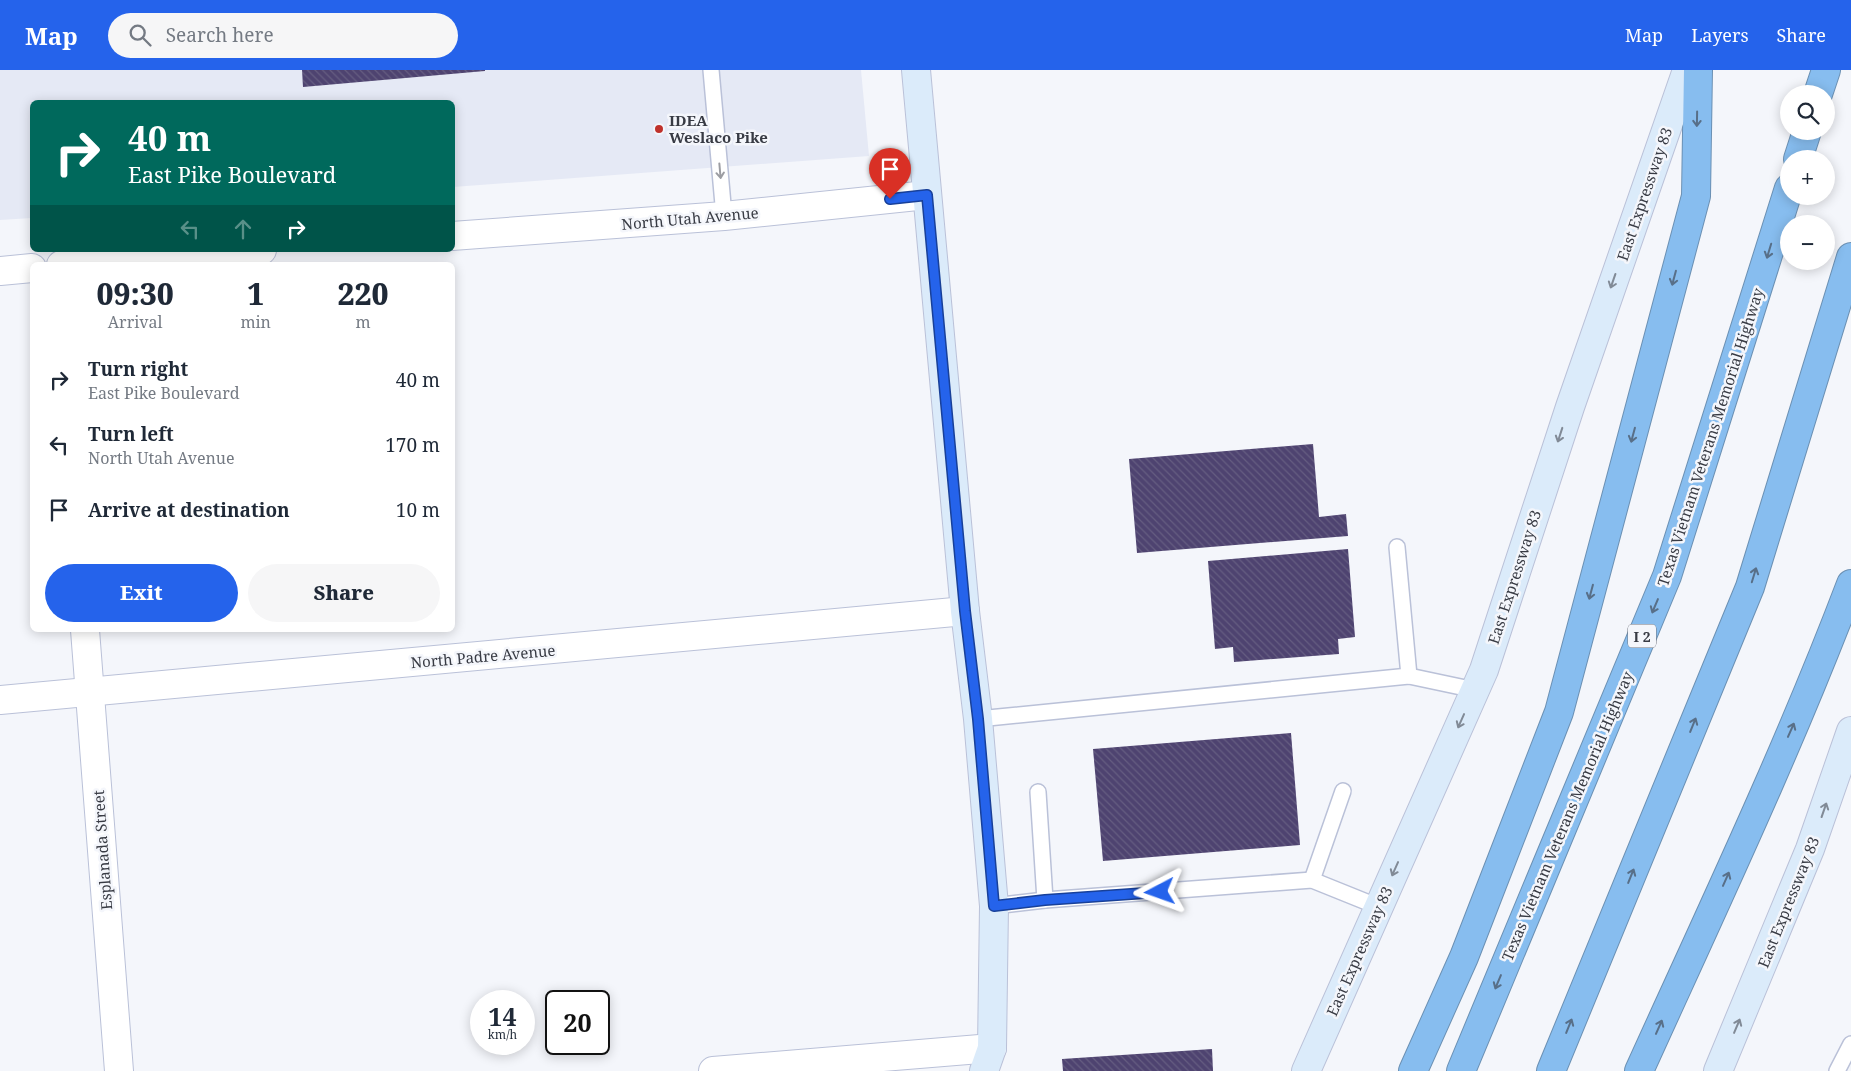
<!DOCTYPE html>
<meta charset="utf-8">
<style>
:root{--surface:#fff;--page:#f6f6f7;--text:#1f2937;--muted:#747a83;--accent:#2563eb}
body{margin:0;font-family:"Noto Serif",serif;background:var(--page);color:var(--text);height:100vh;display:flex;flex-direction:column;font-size:19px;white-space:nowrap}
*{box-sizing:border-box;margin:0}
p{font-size:16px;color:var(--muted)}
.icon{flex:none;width:28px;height:28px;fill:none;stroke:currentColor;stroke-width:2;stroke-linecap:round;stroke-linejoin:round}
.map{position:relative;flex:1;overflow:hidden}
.side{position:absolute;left:30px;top:192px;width:425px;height:370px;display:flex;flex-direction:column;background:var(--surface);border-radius:8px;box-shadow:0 2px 12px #0003}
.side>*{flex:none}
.banner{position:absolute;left:30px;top:30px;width:425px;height:152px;border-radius:8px;box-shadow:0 2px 12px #0003;background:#00695c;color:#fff;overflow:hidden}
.tools{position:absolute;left:1780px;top:15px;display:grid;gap:10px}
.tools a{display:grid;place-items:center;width:55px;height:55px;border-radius:50%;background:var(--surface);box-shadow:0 2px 12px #0003;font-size:25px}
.speed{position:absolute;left:470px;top:920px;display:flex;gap:10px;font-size:25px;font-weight:700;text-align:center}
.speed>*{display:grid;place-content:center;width:65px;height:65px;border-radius:50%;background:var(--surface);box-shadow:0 2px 12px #0003;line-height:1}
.speed small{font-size:12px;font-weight:400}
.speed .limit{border:2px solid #111;border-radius:8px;background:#fff;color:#111}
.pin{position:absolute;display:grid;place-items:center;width:42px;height:42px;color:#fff;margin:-51px -21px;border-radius:50% 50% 50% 0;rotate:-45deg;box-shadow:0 0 5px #0007}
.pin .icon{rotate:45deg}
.me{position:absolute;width:55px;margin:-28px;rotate:266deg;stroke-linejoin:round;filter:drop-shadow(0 0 4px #0008)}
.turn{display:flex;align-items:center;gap:18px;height:105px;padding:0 15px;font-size:22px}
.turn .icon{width:65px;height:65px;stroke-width:2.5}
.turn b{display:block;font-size:35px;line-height:42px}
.lanes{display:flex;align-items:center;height:48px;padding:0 15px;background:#0003;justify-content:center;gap:25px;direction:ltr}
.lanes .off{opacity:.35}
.eta{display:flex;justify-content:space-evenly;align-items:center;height:85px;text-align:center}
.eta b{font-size:30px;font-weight:800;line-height:35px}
.cta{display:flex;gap:10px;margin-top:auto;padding:10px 15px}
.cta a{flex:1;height:58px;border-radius:30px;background:var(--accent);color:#fff;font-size:20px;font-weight:800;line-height:58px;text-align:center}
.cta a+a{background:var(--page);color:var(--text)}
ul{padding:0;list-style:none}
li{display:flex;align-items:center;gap:15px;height:65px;padding:0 15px}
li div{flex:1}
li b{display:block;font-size:19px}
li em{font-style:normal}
header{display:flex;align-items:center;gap:30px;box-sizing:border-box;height:70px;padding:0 25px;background:var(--accent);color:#fff}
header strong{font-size:24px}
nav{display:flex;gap:28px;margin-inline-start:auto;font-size:18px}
.search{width:350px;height:45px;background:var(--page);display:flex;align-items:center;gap:12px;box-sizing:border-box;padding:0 18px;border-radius:28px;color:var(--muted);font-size:19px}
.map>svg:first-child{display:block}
</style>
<header>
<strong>Map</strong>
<div class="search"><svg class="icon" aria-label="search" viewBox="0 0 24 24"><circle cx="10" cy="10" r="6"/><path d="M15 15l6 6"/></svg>Search here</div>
<nav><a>Map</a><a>Layers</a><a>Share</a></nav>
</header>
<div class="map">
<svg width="1851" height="1001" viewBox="0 0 1851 1001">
<defs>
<pattern id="building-back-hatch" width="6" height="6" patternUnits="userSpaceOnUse" patternTransform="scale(1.25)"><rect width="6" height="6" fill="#4e4370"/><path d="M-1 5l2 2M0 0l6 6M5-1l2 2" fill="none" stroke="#655d81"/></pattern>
</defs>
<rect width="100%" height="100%" fill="#f4f6fb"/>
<polygon fill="#e5e9f5" points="0,0 861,0 869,86 453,117 452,32 32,32 32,148 0,150"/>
<g fill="url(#building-back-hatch)">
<polygon points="302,0 485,0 485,1 303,17"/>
<polygon points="1313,374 1319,447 1346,444 1348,466 1137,483 1129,389"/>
<polygon points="1348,479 1355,567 1338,569 1339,584 1234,592 1233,577 1215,579 1208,491"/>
<polygon points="1291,663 1300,775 1103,791 1093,679"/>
<polygon points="1212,979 1213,1001 1063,1001 1062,989"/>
</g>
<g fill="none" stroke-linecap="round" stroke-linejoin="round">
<g stroke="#bac1d8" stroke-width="18">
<g id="lane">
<polyline points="711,0 724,146"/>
<polyline points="1397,477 1409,606"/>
<polyline points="978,649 1409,606 1475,620"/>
<polyline points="1038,722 1045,830"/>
<polyline points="1312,810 1343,721"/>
<polyline points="994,836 1045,830 1312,810 1379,837"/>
<polyline points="1837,1001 1851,974"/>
</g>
</g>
<g stroke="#bac1d8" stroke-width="30">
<g id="street">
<polyline points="452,166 724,146 927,125"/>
<polyline points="61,195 262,180"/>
<polyline points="0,201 32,198"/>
<polyline points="85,560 119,1001"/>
<polyline points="0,630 965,541"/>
<polyline points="713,1001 992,978"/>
</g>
</g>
<g stroke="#bac1d8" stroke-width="30">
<g id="secondary">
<polyline points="916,0 965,541 978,649 994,836 992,978 984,1001"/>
<polyline points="1306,1001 1484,600 1570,337 1687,0"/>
<polyline points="1718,1001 1810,779 1851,661"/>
</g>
</g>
<g stroke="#6b90b3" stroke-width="30">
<g id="highway">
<polyline points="1818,24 1826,0"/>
<polyline points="1798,89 1807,61"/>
<polyline points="1413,1001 1464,887 1559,642 1696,126 1698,0"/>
<polyline points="1461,1001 1667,506 1789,118"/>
<polyline points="1551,1001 1750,517 1851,187"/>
<path d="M1639 1001C1712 840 1788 680 1851 514"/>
</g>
</g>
<use href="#lane" stroke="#fff" stroke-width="15"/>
<use href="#street" stroke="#fff" stroke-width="28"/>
<use href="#secondary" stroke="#dbebfa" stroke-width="28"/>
<use href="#highway" stroke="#87bdef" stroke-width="28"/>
</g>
<defs><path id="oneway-shaft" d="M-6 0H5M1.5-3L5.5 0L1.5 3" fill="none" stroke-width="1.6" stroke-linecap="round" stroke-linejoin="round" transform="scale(1.25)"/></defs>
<g stroke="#586f88">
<use href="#oneway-shaft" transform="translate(1697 49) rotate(91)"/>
<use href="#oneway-shaft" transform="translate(1769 181) rotate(107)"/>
<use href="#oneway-shaft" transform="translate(1674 208) rotate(105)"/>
<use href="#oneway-shaft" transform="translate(1633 365) rotate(105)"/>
<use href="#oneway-shaft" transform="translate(1754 505) rotate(-73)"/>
<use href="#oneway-shaft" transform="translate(1591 522) rotate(105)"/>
<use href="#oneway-shaft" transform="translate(1655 536) rotate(113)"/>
<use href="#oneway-shaft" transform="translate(1693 655) rotate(-68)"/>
<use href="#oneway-shaft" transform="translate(1791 660) rotate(-66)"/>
<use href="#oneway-shaft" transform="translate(1631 806) rotate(-68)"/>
<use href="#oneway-shaft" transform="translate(1726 809) rotate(-66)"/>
<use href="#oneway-shaft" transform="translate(1498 912) rotate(113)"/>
<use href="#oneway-shaft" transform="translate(1569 956) rotate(-68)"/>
<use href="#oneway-shaft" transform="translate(1659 957) rotate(-66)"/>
</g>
<use stroke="#9c9da2" href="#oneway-shaft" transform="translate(720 101) rotate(85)"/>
<g stroke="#818a96">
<use href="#oneway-shaft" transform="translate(1613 211) rotate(109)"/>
<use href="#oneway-shaft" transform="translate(1560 365) rotate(108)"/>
<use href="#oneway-shaft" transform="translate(1461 651) rotate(114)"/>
<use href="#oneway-shaft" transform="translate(1824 740) rotate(-71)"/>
<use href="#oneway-shaft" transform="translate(1395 799) rotate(114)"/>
<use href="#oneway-shaft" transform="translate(1737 956) rotate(-67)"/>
</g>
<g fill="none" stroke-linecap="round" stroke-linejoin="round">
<g stroke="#184099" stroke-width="12">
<polyline id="route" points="890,129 927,125 965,541 978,649 994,836 1045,830 1160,822"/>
</g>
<use href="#route" stroke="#2563eb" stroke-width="9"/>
</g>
<circle fill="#bf312b" stroke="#f4f6fb" stroke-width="2" cx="659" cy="59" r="5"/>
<g text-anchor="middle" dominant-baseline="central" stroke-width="5" stroke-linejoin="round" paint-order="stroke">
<rect fill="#f4f6fb" stroke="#70737b" stroke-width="1" x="1628" y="554.5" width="28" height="23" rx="4"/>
<g font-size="14" font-weight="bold" fill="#383b44">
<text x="1642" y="566">I 2</text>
</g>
<g font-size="15" font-weight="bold" fill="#383b44" stroke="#f4f6fb" text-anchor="start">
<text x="669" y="50">IDEA<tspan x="669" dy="17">Weslaco Pike</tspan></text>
</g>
<g font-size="15" fill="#383b44" stroke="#f4f6fb">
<text transform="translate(1644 124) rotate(-71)">East Expressway 83</text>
<text transform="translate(690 148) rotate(-5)">North Utah Avenue</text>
<text transform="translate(1710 367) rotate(-72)">Texas Vietnam Veterans Memorial Highway</text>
<text transform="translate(1514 507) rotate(-72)">East Expressway 83</text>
<text transform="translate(483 586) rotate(-5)">North Padre Avenue</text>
<text transform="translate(1567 746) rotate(-67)">Texas Vietnam Veterans Memorial Highway</text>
<text transform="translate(102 780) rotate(-94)">Esplanada Street</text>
<text transform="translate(1788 832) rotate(-68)">East Expressway 83</text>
<text transform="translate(1359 881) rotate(-66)">East Expressway 83</text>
</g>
</g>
</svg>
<div class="tools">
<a><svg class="icon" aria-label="search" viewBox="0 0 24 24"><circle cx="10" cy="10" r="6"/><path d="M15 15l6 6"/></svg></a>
<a>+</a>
<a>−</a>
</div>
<div class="speed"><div>14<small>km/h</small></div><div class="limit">20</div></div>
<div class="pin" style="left:890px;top:129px;background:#d93025"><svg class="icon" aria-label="arrive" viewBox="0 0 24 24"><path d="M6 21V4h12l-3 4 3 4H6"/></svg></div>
<svg class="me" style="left:1160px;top:822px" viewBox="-20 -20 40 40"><path d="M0-17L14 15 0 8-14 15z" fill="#2563eb" stroke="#fff" stroke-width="4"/></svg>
<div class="banner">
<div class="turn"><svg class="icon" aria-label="right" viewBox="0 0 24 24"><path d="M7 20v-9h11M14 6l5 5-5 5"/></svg><div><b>40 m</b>East Pike Boulevard</div></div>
<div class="lanes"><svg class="icon off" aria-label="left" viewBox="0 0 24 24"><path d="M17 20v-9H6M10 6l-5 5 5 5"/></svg><svg class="icon off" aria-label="ahead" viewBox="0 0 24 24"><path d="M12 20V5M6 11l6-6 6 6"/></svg><svg class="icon" aria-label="right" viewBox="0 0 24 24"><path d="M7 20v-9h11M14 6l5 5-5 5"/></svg></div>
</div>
<section class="side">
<div class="eta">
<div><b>09:30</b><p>Arrival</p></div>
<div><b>1</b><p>min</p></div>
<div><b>220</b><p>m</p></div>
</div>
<ul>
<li><svg class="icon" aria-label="right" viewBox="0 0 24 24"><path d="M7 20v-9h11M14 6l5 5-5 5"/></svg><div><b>Turn right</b><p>East Pike Boulevard</p></div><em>40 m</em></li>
<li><svg class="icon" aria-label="left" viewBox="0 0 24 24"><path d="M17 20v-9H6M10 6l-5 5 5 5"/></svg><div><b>Turn left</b><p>North Utah Avenue</p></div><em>170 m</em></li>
<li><svg class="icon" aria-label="arrive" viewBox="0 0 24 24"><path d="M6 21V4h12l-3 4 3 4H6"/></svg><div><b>Arrive at destination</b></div><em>10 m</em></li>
</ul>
<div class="cta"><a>Exit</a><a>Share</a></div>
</section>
</div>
